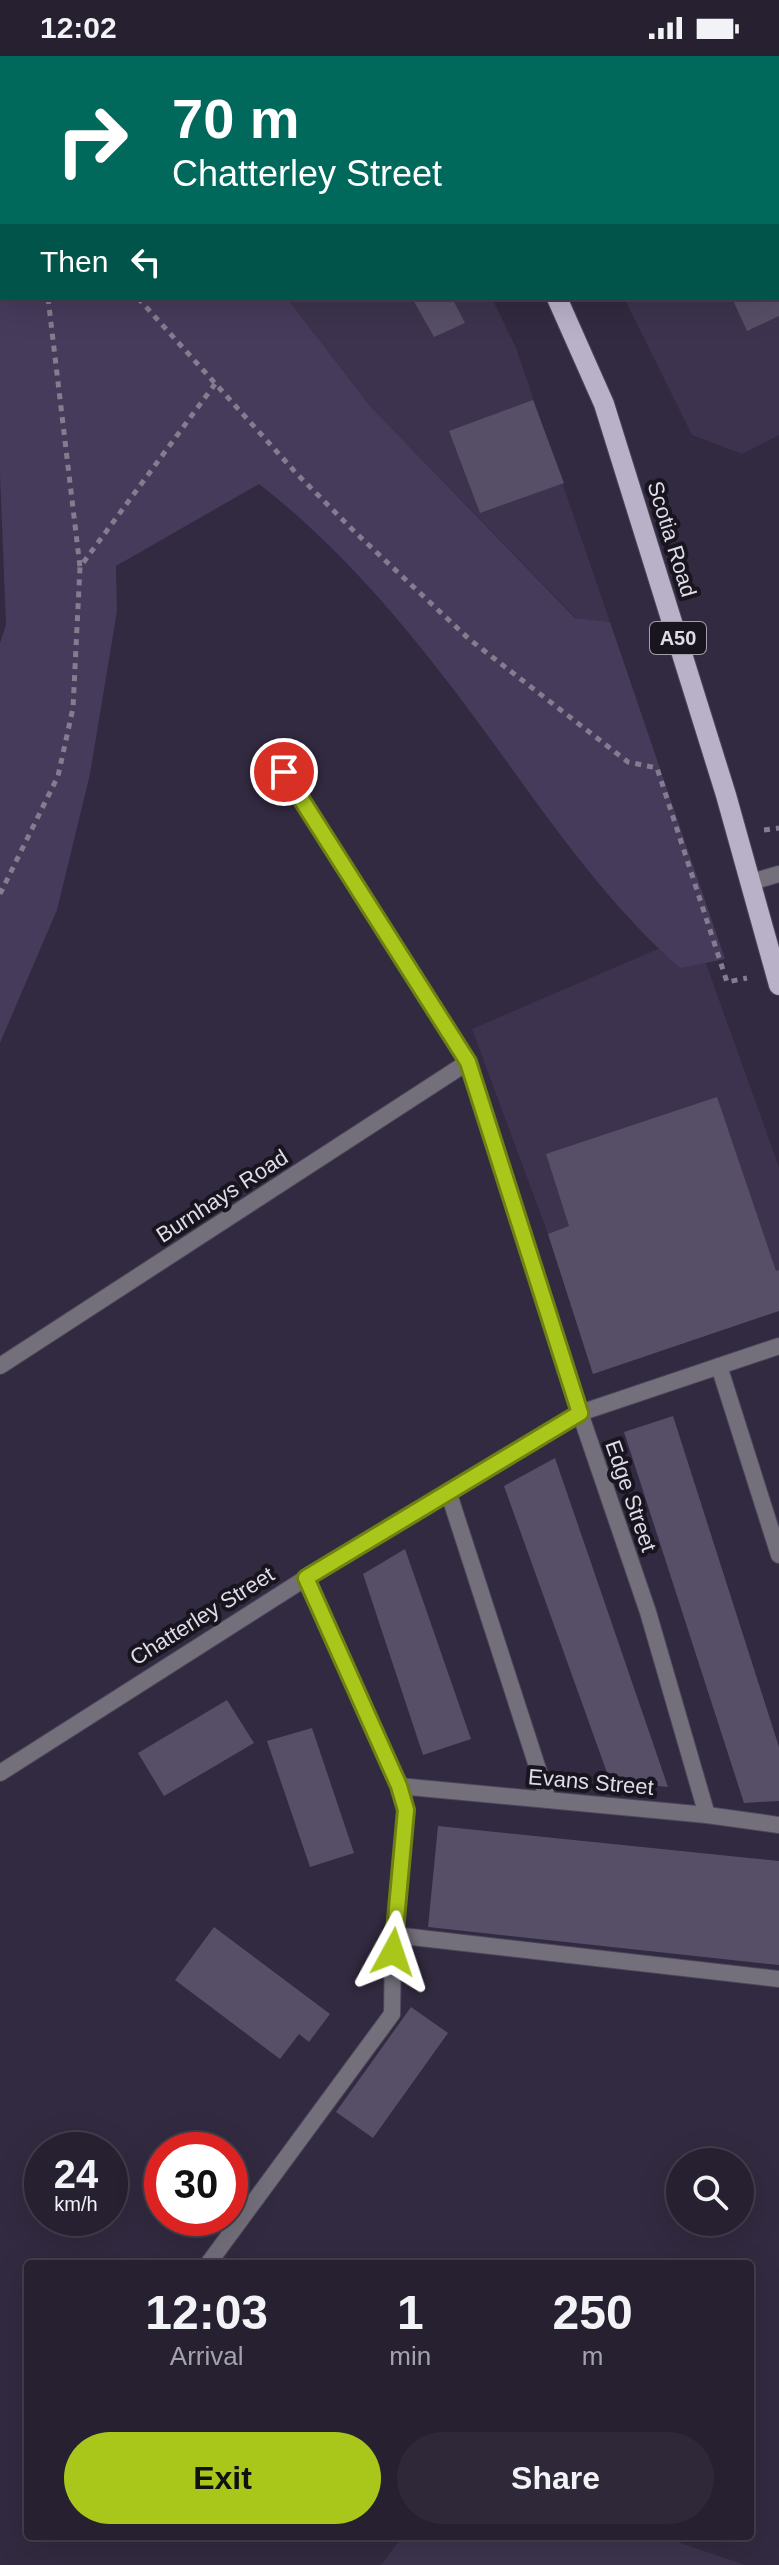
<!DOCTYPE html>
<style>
:root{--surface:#262030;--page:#2e2838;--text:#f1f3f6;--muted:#a4a3ab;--line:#423e4c;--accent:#a9c71a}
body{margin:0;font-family:Arial,sans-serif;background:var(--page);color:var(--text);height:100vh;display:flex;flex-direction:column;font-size:30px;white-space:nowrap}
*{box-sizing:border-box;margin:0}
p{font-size:26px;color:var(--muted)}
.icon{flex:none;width:44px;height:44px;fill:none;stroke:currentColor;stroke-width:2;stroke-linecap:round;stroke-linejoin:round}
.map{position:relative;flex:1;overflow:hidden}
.side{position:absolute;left:24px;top:2204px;width:730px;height:280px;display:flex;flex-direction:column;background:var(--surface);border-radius:8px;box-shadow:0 8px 32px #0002,0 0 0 2px var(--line)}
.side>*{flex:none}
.guide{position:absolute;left:0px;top:0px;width:780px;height:244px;box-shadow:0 8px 32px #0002,0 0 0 2px var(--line);background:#00695c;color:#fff;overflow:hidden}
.tools{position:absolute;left:666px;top:2092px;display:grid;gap:16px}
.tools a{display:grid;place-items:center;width:88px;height:88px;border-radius:50%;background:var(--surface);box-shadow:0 8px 32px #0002,0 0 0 2px var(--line);font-size:40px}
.speed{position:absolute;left:24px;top:2076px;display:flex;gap:16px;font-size:40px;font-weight:700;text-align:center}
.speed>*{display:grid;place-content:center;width:104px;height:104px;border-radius:50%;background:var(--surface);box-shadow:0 8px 32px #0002,0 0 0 2px var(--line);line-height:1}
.speed small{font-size:20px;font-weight:400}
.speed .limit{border:12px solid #d22;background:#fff;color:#111}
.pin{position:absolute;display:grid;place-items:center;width:68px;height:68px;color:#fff;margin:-34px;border:4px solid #fff;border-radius:50%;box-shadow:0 2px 8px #0007}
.me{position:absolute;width:88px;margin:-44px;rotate:5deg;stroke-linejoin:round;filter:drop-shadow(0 0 6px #0008)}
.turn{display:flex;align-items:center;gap:28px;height:168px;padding:0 40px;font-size:36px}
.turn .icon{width:104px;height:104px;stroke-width:2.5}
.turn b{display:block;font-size:56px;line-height:68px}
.then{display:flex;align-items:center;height:76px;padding:0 40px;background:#0003;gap:16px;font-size:30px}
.eta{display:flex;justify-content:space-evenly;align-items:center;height:136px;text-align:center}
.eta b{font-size:48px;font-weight:700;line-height:56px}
.primary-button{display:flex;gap:16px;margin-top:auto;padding:16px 40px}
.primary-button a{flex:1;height:92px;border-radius:48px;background:var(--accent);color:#111;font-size:32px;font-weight:700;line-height:92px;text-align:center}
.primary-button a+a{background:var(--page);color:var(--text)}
.status{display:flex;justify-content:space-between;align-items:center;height:56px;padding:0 40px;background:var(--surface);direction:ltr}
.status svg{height:22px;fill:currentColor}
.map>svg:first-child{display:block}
</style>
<div class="status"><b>12:02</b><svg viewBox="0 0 49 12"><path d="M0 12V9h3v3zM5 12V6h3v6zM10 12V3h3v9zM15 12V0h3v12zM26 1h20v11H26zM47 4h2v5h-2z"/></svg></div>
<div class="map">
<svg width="779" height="2509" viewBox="0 0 779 2509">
<rect width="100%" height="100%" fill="#322a40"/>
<g fill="#3d334e">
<polygon points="489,0 779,0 779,379 742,398 692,379 624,242 778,242 778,2"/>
<polygon points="287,242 492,242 516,292 610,566 576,562 370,350"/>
<polygon points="695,877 779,1111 779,1255 593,1318 548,1178 472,973"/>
<polygon points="403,2480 660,2480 745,2509 381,2509"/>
</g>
<path fill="#463b5b" d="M0 0 101 2H2V242H287L370 350 575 562 610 566 725 903 680 912C587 830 523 723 447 625 392 553 330 483 259 428L116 510 117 555 90 718 57 854 0 987V587L6 569 0 418Z"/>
<g fill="#574f67">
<polygon points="412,242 452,242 465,267 434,281"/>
<polygon points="732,242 779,242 779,260 747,275"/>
<polygon points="533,344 564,427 480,457 449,375"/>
<polygon points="717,1041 776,1215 779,1214 779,1255 593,1318 548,1178 569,1170 546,1098"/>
<polygon points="673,1360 779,1691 779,1745 744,1747 624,1376"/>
<polygon points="555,1402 668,1731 610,1725 504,1430"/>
<polygon points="405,1493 471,1683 423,1699 363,1518"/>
<polygon points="227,1644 254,1687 164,1740 138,1697"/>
<polygon points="312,1672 354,1797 310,1811 267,1685"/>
<polygon points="438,1770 779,1805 779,1909 428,1871"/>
<polygon points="214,1871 330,1958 309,1986 299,1978 280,2003 175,1924"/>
<polygon points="411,1951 448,1977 373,2082 336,2056"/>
</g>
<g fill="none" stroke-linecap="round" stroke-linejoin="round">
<g stroke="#4e465b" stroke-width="18">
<g id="service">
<polyline points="751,826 779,818"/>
<polyline points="719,1310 779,1499"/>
<polyline points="448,1435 548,1744"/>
<polyline points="394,1879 779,1923"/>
<polyline points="208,2208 392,1958 393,1896"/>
</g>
</g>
<g stroke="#4e465b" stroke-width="18">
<g id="minor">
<polyline points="284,716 468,1006 580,1357 648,1556 707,1759"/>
<polyline points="0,1310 468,1006"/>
<polyline points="306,1522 399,1730 406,1754 393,1896"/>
<polyline points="0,1717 306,1522 580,1357 779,1290"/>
<polyline points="399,1730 707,1759 779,1769"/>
</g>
</g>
<g stroke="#4e465b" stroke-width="22">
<g id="primary">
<polyline points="419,0 421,2"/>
<polyline points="557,242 604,348 726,739 779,929"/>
</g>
</g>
<g stroke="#837d8f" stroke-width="5" stroke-dasharray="6 6" stroke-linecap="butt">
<polyline points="0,91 2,93"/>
<polyline points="48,242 80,511"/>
<polyline points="138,242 297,418 357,478 469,583 628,706 657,712 727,926 747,922"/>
<polyline points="764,774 779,772"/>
<polyline points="0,838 58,720 73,652 80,511 215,328"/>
</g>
<use href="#service" stroke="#74707b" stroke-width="16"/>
<use href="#minor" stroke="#74707b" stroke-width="16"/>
<use href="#primary" stroke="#b8b1c8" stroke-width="20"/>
</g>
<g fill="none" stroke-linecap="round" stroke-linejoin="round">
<g stroke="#6e8111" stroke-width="20">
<polyline id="route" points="284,716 468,1006 580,1357 306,1522 399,1730 406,1754 393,1896"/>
</g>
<use href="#route" stroke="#a9c71a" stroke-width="14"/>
</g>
<g text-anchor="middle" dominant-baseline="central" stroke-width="8" stroke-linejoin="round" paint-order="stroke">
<rect fill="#18151f" stroke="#a3a0ac" stroke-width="2" x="650" y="566" width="56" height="32" rx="6"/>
<g font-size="20" font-weight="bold" fill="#dfdbe9">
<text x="678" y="582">A50</text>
</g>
<g font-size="22" fill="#dfdbe9" stroke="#18151f">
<text transform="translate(672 483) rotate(73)">Scotia Road</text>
<text transform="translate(222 1140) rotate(-33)">Burnhays Road</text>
<text transform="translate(631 1440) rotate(71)">Edge Street</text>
<text transform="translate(202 1560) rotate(-32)">Chatterley Street</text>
<text transform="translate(591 1726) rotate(5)">Evans Street</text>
</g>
</g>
</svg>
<div class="tools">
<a><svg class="icon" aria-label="search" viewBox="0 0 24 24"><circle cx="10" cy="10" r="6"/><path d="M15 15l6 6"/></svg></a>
</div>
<div class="speed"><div>24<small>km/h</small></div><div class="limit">30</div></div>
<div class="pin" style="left:284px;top:716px;background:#d93025"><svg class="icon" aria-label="arrive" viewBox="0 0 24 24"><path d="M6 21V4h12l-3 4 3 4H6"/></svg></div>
<svg class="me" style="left:393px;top:1896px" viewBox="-20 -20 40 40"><path d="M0-17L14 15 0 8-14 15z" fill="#a9c71a" stroke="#fff" stroke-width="4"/></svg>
<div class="guide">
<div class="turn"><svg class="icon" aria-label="right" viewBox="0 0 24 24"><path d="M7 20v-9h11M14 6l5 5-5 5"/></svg><div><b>70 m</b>Chatterley Street</div></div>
<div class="then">Then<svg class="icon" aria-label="left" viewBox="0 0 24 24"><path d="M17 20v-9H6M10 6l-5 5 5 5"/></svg></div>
</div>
<section class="side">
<div class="eta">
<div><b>12:03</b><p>Arrival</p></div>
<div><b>1</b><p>min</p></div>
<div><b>250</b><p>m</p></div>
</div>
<div class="primary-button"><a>Exit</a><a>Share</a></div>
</section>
</div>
